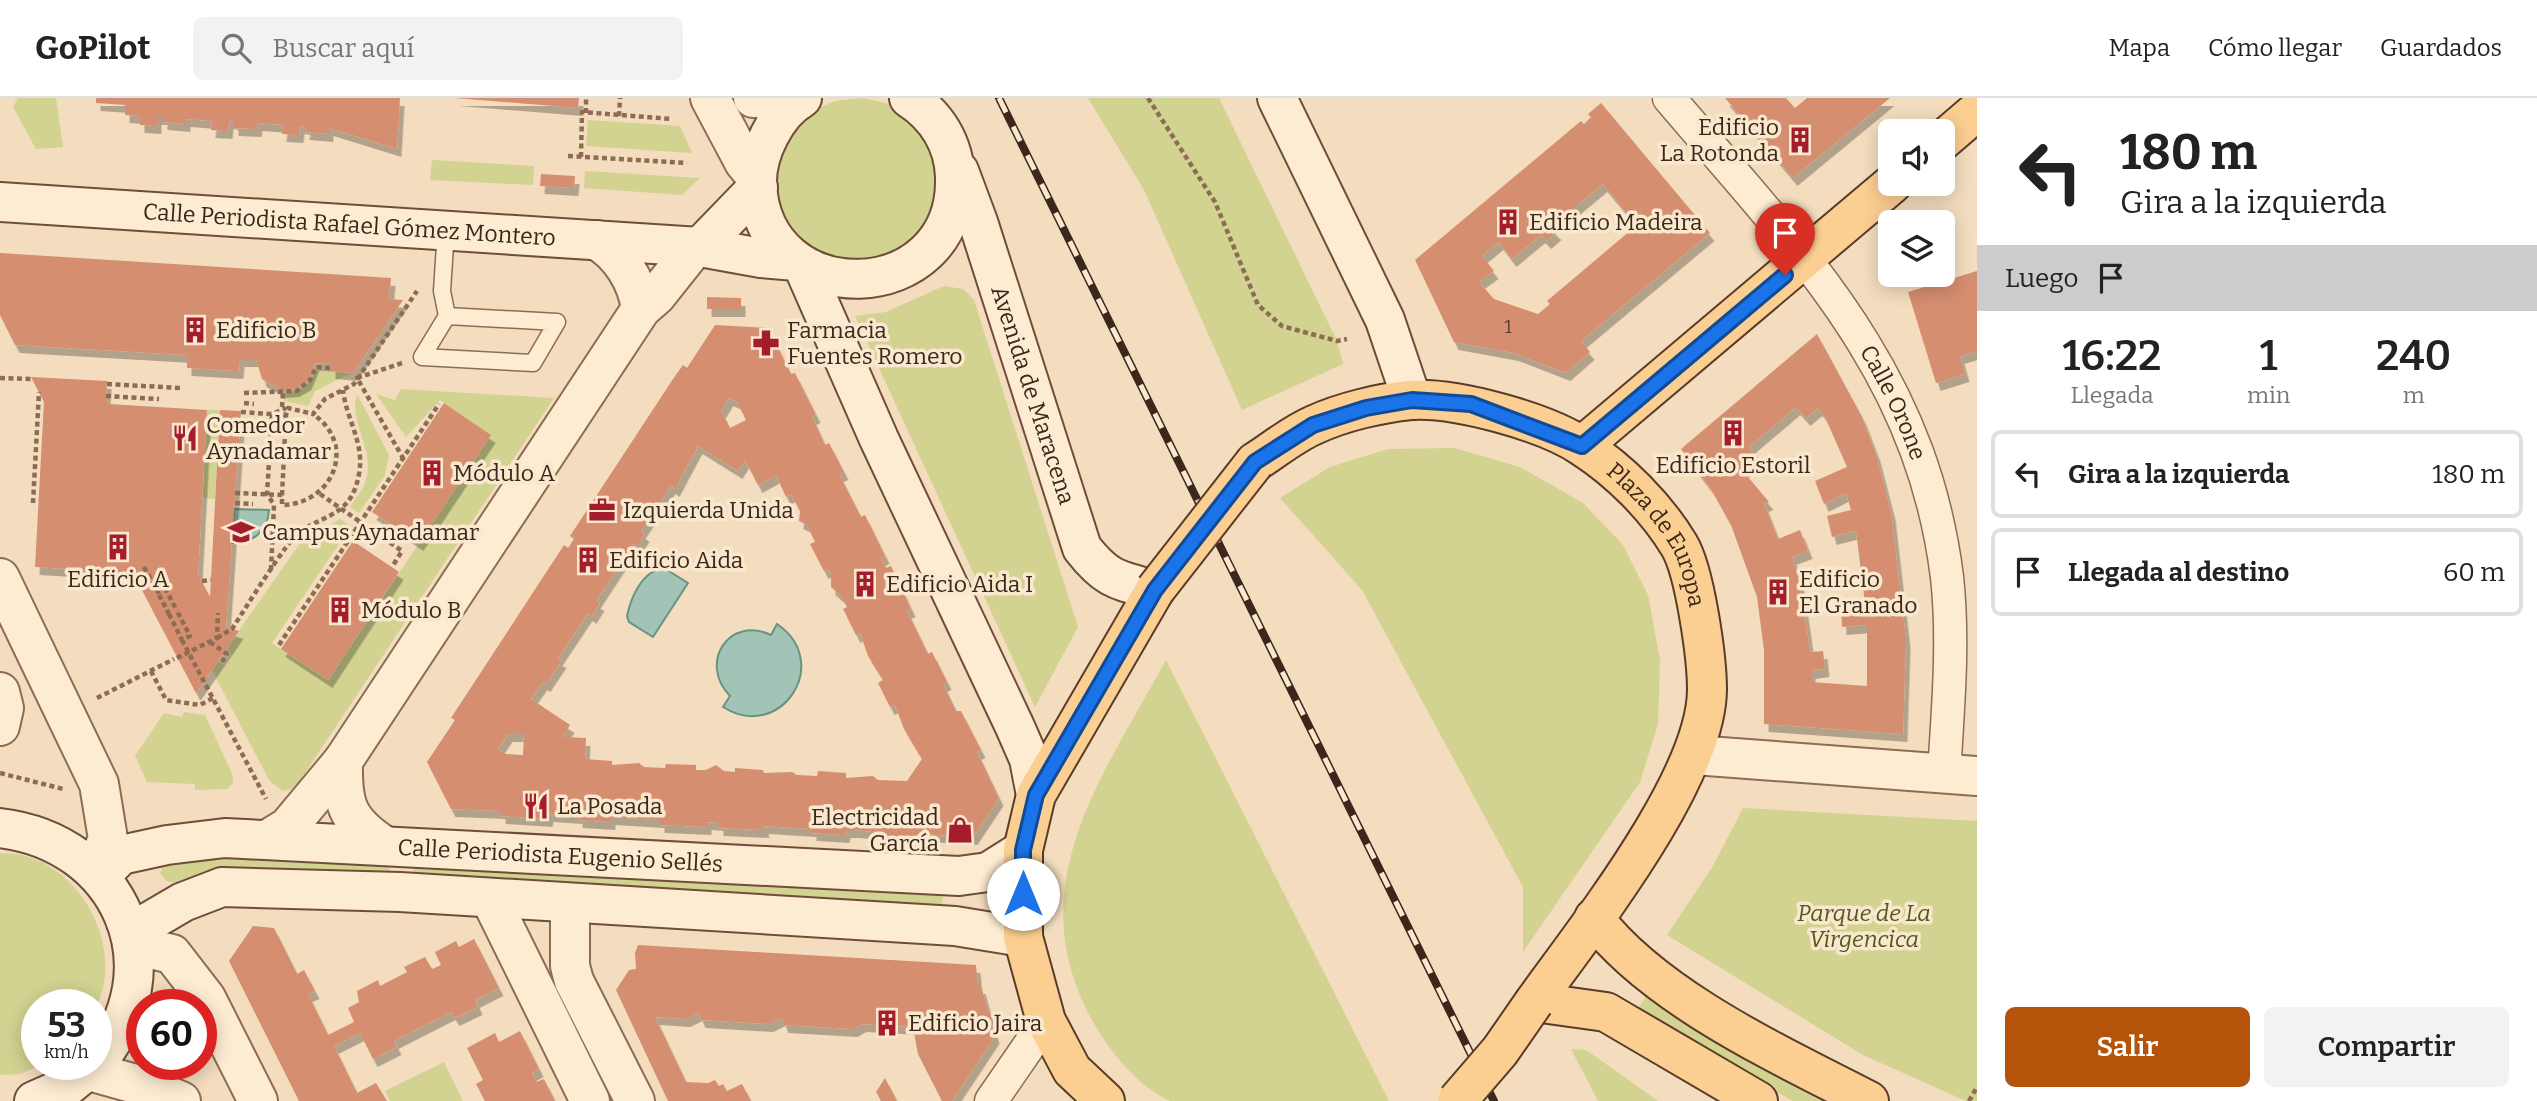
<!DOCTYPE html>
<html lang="es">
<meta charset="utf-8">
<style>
:root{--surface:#fff;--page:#f2f2f2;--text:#222;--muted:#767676;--line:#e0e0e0;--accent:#b45309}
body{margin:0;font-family:Bitter,serif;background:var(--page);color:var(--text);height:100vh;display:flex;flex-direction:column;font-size:26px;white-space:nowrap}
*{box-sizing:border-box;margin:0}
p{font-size:23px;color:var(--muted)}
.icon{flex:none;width:38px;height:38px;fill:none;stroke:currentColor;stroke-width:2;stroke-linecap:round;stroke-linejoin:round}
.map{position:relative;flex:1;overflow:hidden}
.details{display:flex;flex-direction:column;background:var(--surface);width:560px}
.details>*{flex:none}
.guide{background:#fff;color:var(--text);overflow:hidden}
.tools{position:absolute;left:1878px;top:21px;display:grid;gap:14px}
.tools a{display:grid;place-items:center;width:77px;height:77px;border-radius:10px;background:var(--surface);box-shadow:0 4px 18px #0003;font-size:35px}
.speed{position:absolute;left:21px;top:891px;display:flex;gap:14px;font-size:35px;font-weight:700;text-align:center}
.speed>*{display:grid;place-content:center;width:91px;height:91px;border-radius:50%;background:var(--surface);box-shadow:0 4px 18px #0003;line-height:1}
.speed small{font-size:18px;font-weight:400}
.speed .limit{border:10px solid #d22;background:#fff;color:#111}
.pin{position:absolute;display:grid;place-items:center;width:60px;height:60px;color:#fff;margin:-72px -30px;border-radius:50% 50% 50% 0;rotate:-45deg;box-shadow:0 0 7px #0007}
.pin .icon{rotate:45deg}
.me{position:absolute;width:77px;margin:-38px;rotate:0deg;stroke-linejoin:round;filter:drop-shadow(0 0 5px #0008)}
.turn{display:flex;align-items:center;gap:24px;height:147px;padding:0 28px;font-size:32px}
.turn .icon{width:91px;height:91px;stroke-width:2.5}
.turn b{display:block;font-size:49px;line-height:60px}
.then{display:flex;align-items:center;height:66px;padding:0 28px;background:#0003;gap:14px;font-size:26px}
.eta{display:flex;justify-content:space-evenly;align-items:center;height:119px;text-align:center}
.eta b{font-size:42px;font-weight:600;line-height:49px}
.action{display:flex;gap:14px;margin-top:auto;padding:14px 28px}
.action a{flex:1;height:80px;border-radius:10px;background:var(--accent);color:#fff;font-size:28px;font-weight:600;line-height:80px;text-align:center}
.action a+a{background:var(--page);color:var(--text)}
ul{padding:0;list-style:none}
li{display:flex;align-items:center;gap:21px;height:88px;margin:0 14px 10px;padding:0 14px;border:4px solid var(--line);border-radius:10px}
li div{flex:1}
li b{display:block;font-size:26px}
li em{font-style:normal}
header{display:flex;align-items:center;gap:42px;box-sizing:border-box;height:98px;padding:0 35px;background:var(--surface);border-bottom:2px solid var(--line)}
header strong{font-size:33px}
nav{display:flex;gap:38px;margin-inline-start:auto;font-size:24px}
.search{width:490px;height:63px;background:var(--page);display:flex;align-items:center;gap:18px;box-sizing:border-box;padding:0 24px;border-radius:10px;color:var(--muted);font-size:26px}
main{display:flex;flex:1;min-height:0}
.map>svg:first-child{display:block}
</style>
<header>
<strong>GoPilot</strong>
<div class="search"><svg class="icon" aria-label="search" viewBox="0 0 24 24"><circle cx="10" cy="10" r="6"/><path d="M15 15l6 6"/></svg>Buscar aquí</div>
<nav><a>Mapa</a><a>Cómo llegar</a><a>Guardados</a></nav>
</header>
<main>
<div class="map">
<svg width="1977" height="1003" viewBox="0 0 1977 1003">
<defs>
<filter id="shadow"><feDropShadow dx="4.5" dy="8" stdDeviation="0" flood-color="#0004"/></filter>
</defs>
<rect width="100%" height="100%" fill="#f3ddbe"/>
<g fill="#d2d291">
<polygon points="18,0 56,0 63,49 36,51 13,9"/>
<polygon points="862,0 890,6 914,21 932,43 942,99 914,149 862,170 807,154 776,110 776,57 790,33 810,14 835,3"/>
<polygon points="1088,0 1219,0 1337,243 1343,266 1242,312 1144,92"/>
<polygon points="588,22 680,28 692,55 586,48"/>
<polygon points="432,62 534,68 533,87 430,82"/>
<polygon points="585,73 700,80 682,97 584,90"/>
<polygon points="944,188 963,191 974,202 1078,529 1035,609 855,218 886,214"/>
<polygon points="317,273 351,275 315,293 308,308 284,303 284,296 305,290"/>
<polygon points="401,291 554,300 299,684 291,691 282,693 269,682 212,572 218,563 224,567 232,556 226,551 303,441 340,421 351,428 272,545 328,582 491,337 440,302 406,339 376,296 395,302"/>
<path d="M357 296 389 357 385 377 359 415 350 409C355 401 362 393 365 385 377 353 348 326 357 296Z"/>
<polygon points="207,312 220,312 215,401 203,400"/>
<polygon points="1454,350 1520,369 1583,405 1623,447 1648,497 1660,562 1658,626 1640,684 1523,854 1523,789 1362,492 1280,400 1330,369 1388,351"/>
<path d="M1166 562 1389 1003H1170C1136 987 1109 953 1091 920 1019 787 1103 678 1166 562Z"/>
<polygon points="184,614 205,617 233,678 233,684 228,691 195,692 195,686 147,684 135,658 164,615 182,619"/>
<polygon points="1743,710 1977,723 1977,1003 1966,1003 1863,957 1667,837 1713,768"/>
<path d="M0 755C74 753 128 845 96 909V906H37V966H43L20 976 0 977Z"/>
<polygon points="174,758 390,759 389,781 179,786 166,783 160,775 164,765"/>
<polygon points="414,760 943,789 942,813 413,782"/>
<polygon points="1648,895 1834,1003 1793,1003 1729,968 1638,911"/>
<polygon points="1571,951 1586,952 1658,1003 1598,1003"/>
<polygon points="444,964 463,1003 390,1003 385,993"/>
</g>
<g fill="#a2c4b6" stroke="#689383" stroke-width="2">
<path d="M234 411 269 412C268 433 252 446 232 445Z"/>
<path d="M664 470 688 485 653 539 629 524 627 518C631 499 642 473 664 470Z"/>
<path d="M777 526C834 565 780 645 723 609L730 598C698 565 729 517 771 537Z"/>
</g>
<g fill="#d58e6f" fill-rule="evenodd" filter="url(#shadow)">
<polygon points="96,0 400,0 397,51 329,30 329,36 305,34 306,29 300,28 299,37 282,36 283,27 258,25 257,31 234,30 234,24 229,23 228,33 211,32 212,23 186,21 186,26 163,24 163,19 157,19 157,28 140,27 140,18 125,17 125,7 96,5"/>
<polygon points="454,0 579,0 578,10"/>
<polygon points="1725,0 1786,0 1795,10 1807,0 1890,0 1793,80"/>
<path d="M1601 5 1710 135 1581 243 1590 254 1566 275 1514 255 1454 244 1415 162 1581 23 1584 26 1591 19 1588 16ZM1603 86 1637 127 1547 203 1550 206 1538 216 1494 201 1479 184 1494 173 1482 158 1499 144 1512 161 1541 137 1547 143 1557 134 1551 129Z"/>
<polygon points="541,76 575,78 574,90 540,88"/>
<polygon points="0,155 391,180 389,201 403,202 353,275 331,273 331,266 315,265 307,284 295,291 281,292 262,281 256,261 240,261 239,273 187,270 187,257 15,247 0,217"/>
<polygon points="1977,173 1977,253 1960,258 1965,276 1936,285 1908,194"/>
<polygon points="707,199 741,200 741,211 707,211"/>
<path d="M715 227 768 230 791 276 795 275 816 317 812 319 825 347 829 345 844 374 839 376 861 419 865 417 885 458 881 460 886 470 891 468 911 511 907 513 924 548 928 556 932 554 947 584 943 586 956 613H961L981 652 977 654 999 700 973 739 923 736 922 741 876 738V734L855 732H846L845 737 812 735V731L764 728 765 732 719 730V725L707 724V729L660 727V722L611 719V724L578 722V718L549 716 548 721 501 718V713L451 711 427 664 455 622 451 620 564 447 568 450 574 441 570 438 673 281 683 267 687 270ZM729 300 737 304 746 322 730 330 721 313ZM698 348 738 373 745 362 758 387 776 377 786 399 791 396 800 413 799 423 807 427 815 444 810 446 824 473 828 471 831 476V489L842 499 847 509 843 511 856 537 860 535 868 558 883 582 878 585 890 609 895 607 904 631 922 661 907 683 878 682 873 678 846 680V675L818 673 817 678 797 677 792 674 764 675 763 672 735 670V674L724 673 716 667 706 672H696V667L666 666 665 670 644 669 639 665 612 667V663L585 661 586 640 563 639 570 627 531 601 543 584 546 586 562 562 558 560 588 515 592 518 600 505 596 503 633 446 637 448 645 436 641 433 671 388 675 391ZM508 636H524L523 657 506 656 498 651Z"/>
<path d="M1817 236 1862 319 1876 356 1891 414 1906 542 1903 636 1764 626V552L1757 499 1731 427 1711 391 1681 351ZM1796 309 1806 320 1818 310 1825 319 1847 369 1815 383 1824 406 1846 395 1851 412 1827 418 1832 439 1856 433 1865 505 1841 507 1842 529 1867 527V588L1811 584V573L1825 571 1823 553 1810 554 1801 490 1792 459 1808 453 1800 432 1778 441 1764 406 1769 404 1743 373 1758 360 1749 349Z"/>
<polygon points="31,279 107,283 106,300 109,306 207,312 198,477 210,499 220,312 241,313 226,529 239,533 196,595 133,475 35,469 44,304"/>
<polygon points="444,305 491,337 419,445 372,414"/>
<polygon points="353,443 399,474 328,582 281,551"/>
<polygon points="253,828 274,830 297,876 304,872 315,893 308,896 328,937 354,924 348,910 359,904 357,893 378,882 380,888 407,874 404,869 425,859 432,871 441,867 435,854 456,843 459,849 474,841 499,890 475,902 478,909 455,920 451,914 394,943 397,949 373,961 360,935 334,948 357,995 376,985 387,1003 299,1003 229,863"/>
<polygon points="638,847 976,867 978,888 981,888 989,916 993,917 991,924 995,938 952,1003 942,1003 918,956 914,935 921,935 921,931 915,929 862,926 853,931 784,927 781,920 769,926 701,922 698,915 686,921 655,919 686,984 708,985 715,982 719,988 723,986 727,993 742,986 751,1003 668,1003 616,892 629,872 636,871 635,855"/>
<polygon points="520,933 539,971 532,975 536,984 544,981 555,1003 485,1003 476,986 483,982 467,950 495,935 499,944"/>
<polygon points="885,980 897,1003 881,1003 876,994"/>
</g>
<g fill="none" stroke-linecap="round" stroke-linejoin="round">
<g stroke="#8d6c54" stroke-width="19">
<polyline id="service" points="446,132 442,193 447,218 422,259 533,265 557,224 447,218"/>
</g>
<g stroke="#8d6c54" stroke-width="35">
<g id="minor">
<path id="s1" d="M1669 0C1798 152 1921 271 1947 479 1954 542 1948 612 1944 675"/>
<polyline points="991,1003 1046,923"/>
</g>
</g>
<g stroke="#8d6c54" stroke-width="42">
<g id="tertiary">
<polyline points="710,0 744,64 757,80"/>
<polyline points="753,0 799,2"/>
<path d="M596 142C620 155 637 183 641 211"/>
<polyline points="0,480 99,686 108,741 94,772"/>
<polyline points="0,594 4,610 0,628"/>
<polyline points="1694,657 1977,678"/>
<path d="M343 663C342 705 346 722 382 746"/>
<polyline points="270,740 288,729 343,663 641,211 656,198 695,149"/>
<polyline points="490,800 590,1003"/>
<polyline points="570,805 570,868 574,883 635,1003"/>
<polyline points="133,847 172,856 206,900 258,1003"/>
<polyline points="89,973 150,990 181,1003"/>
</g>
</g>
<g stroke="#6f4d38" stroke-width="42">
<g id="secondary">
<path d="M802 0C776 15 756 56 757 86 763 216 959 211 955 79 954 46 937 18 909 0"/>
<polyline points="1277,0 1385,222 1412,302"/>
<path id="s2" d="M959 73 978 124 1082 450C1107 482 1117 482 1155 492"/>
<path id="s3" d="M0 104 700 149 761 160 796 163"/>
<polyline points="700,149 758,89"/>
<polyline points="803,168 879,341 1015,629 1029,661 1036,697"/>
<path d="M0 730C120 744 177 870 96 965"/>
<path id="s4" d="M100 778 121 757 167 747 225 740 959 778 988 774 1023 752"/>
<polyline points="130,835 183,804 222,789 400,794 955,828 1023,839"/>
<polyline points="34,1003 68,988 95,966"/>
</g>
</g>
<g stroke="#5a3b29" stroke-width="42">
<g id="primary">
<polyline points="1942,43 1977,13"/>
<polyline points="1582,348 1892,86"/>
<path id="s5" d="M1255 364C1274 352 1293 336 1314 327 1342 314 1380 305 1411 302 1456 299 1546 324 1583 349 1620 373 1656 409 1679 447 1695 473 1707 560 1707 592 1706 682 1587 830 1534 904L1606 914 1758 1003"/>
<path d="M1594 820C1655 900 1780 957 1869 1003"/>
<polyline points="1105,1003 1072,972 1046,923 1023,839 1023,752 1036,697 1155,492"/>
</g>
</g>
<g stroke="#8d6c54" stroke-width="4.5" stroke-dasharray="5 3.5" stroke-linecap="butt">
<polyline points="1148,0 1215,104 1258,207 1282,228 1337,243 1347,241"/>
<polyline points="586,15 586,0"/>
<polyline points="619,18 620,0"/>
<polyline points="568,58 687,65"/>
<polyline points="581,59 582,14 672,21"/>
<polyline points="402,265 357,280 403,360"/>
<polyline points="0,280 33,281"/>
<polyline points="107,286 180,290"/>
<polyline points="244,295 297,293 310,282 316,269 330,270"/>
<polyline points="106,298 159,301"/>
<polyline points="244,305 254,306"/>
<polyline points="282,309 283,294"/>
<polyline points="241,314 286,317 288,310 313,316 325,301 354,286 417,193"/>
<path d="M235 395 282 397V407C333 406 358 347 313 316"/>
<polyline points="320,396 402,453 392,469"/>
<polyline points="282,397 286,317"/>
<polyline points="33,405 39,294"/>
<polyline points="235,405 253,406"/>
<polyline points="144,469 158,494 165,490"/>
<polyline points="271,472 274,407 267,396 272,316 286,310"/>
<polyline points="202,483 211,482"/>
<polyline points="169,516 182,542 190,538 177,513"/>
<path d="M217 540 232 531C243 514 289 440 300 433 328 416 352 416 359 376 365 345 346 321 343 292"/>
<polyline points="182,542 266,701"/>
<polyline points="210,544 227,556 222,564"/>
<polyline points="279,547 439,306"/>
<polyline points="177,560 217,540 218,515"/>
<polyline points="151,573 166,602 200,607 213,600"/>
<polyline points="97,600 174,561"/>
<polyline points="0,675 63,691"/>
<polyline points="1969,1003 1977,989"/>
</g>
<use href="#service" stroke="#fdebd2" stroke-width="16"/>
<use href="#minor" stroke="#fdebd2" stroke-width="32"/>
<use href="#tertiary" stroke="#fdebd2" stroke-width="38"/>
<use href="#secondary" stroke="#fdebd2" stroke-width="38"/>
<use href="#primary" stroke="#fbce91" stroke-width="38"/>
<g stroke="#3b271b" stroke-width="8">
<polyline id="rail" points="999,0 1494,1003"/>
</g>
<use href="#rail" stroke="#f9e8ce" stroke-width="5" stroke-dasharray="16" stroke-linecap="butt"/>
<g stroke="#5a3b29" stroke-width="42" stroke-linecap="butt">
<g id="primary-bridge">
<polyline points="1155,492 1255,364"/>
<polyline points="1457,1003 1500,953 1534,904"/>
</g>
</g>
<g stroke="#8d6c54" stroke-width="4.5" stroke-dasharray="5 3.5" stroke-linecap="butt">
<polyline points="165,490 177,513"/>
<polyline points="159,497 169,516"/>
</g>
<use href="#primary-bridge" stroke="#fbce91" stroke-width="38"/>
</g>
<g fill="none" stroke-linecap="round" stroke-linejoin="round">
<g stroke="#114b97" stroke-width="18">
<polyline id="route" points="1023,796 1023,752 1036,697 1155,492 1255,364 1313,327 1366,310 1412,302 1471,306 1582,348 1785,177"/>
</g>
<use href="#route" stroke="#1a73e8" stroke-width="12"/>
</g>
<defs>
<g id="building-bare" transform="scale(2.1)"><path d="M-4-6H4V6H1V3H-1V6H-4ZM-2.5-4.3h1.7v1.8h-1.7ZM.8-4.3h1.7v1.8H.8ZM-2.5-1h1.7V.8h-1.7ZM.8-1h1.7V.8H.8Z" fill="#a31d2d" stroke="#f9e8ce" stroke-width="2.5" paint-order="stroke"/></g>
<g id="pharmacy-bare" transform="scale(2.1)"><path d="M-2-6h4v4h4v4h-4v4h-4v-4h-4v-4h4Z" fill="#a31d2d" stroke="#f9e8ce" stroke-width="2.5" paint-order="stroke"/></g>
<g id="restaurant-bare" transform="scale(2.1)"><path d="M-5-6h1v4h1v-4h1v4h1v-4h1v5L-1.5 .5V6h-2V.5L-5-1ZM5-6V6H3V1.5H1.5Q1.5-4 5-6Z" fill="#a31d2d" stroke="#f9e8ce" stroke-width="2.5" paint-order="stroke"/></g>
<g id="office-bare" transform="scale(2.1)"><path d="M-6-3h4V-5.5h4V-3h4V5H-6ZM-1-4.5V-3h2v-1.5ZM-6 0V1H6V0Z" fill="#a31d2d" stroke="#f9e8ce" stroke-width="2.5" paint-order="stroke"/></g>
<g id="university-bare" transform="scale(2.1)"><path d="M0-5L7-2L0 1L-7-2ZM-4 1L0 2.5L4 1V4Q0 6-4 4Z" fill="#a31d2d" stroke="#f9e8ce" stroke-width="2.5" paint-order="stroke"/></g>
<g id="shop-bare" transform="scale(2.1)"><path d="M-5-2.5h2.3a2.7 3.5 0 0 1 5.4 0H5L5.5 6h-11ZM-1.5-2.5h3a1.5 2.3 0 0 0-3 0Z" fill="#a31d2d" stroke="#f9e8ce" stroke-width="2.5" paint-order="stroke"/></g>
</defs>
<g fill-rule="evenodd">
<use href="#building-bare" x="1800" y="42"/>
<use href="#building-bare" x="1508" y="124"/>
<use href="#building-bare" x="195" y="232"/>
<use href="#pharmacy-bare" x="766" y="245"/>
<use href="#building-bare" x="1733" y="335"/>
<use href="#restaurant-bare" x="185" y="340"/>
<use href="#building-bare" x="432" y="375"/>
<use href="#office-bare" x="602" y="412"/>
<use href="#university-bare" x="241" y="434"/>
<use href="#building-bare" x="118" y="449"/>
<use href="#building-bare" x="588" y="462"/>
<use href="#building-bare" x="865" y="486"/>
<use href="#building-bare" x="1778" y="494"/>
<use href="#building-bare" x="340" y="512"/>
<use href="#restaurant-bare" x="536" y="708"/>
<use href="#shop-bare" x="960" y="732"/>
<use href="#building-bare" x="887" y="925"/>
</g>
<g text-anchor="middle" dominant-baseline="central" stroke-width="7" stroke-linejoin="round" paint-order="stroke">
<g font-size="19" fill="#624130">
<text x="1508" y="228">1</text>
</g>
<g font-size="23" fill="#3b271b" stroke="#f9e8ce" text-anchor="start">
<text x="1779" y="29" text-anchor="end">Edificio<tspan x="1779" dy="26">La Rotonda</tspan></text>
<text x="1529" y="124">Edificio Madeira</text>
<text x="216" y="232">Edificio B</text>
<text x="787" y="232">Farmacia<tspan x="787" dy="26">Fuentes Romero</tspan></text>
<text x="206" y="327">Comedor<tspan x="206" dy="26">Aynadamar</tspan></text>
<text x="1733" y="367" text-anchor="middle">Edificio Estoril</text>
<text x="453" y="375">Módulo A</text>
<text x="623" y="412">Izquierda Unida</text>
<text x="262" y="434">Campus Aynadamar</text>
<text x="609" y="462">Edificio Aida</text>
<text x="118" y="481" text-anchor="middle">Edificio A</text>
<text x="1799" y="481">Edificio<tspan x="1799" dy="26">El Granado</tspan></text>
<text x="886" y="486">Edificio Aida I</text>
<text x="361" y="512">Módulo B</text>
<text x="557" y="708">La Posada</text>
<text x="939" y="719" text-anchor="end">Electricidad<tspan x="939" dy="26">García</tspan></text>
<text x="908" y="925">Edificio Jaira</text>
</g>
<g font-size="23" fill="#3b271b" stroke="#f9e8ce">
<text stroke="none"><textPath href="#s3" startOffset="350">Calle Periodista Rafael Gómez Montero</textPath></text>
<text stroke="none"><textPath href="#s2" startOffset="236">Avenida de Maracena</textPath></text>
<text stroke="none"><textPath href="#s1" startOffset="380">Calle Orone</textPath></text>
<text stroke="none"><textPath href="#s5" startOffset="469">Plaza de Europa</textPath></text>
<text stroke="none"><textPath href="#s4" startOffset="471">Calle Periodista Eugenio Sellés</textPath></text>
</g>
<g font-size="23" font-style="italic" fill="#515a1f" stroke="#f9e8ce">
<text x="1864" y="815">Parque de La<tspan x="1864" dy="26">Virgencica</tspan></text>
</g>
</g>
</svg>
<div class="tools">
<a><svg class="icon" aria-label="sound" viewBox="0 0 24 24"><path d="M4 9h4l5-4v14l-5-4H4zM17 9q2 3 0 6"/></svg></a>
<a><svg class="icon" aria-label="layers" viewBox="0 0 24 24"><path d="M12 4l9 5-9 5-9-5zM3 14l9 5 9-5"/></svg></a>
</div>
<div class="speed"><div>53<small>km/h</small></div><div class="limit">60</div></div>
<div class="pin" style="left:1785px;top:177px;background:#d93025"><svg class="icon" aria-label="arrive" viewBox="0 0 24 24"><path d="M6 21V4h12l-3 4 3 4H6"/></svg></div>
<svg class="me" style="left:1023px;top:796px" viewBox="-20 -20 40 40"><circle r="19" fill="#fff"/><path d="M0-13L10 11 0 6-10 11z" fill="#1a73e8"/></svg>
</div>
<section class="details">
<div class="guide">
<div class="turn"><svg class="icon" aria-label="left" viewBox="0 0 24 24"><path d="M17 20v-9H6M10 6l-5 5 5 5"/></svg><div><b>180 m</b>Gira a la izquierda</div></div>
<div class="then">Luego<svg class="icon" aria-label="arrive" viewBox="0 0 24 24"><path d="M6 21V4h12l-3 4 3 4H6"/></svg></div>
</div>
<div class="eta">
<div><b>16:22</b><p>Llegada</p></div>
<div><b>1</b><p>min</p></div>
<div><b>240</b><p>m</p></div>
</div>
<ul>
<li><svg class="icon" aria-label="left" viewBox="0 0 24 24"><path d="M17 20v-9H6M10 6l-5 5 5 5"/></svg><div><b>Gira a la izquierda</b></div><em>180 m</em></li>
<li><svg class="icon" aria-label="arrive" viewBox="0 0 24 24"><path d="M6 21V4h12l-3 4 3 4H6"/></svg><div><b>Llegada al destino</b></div><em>60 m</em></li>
</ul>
<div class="action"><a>Salir</a><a>Compartir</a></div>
</section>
</main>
